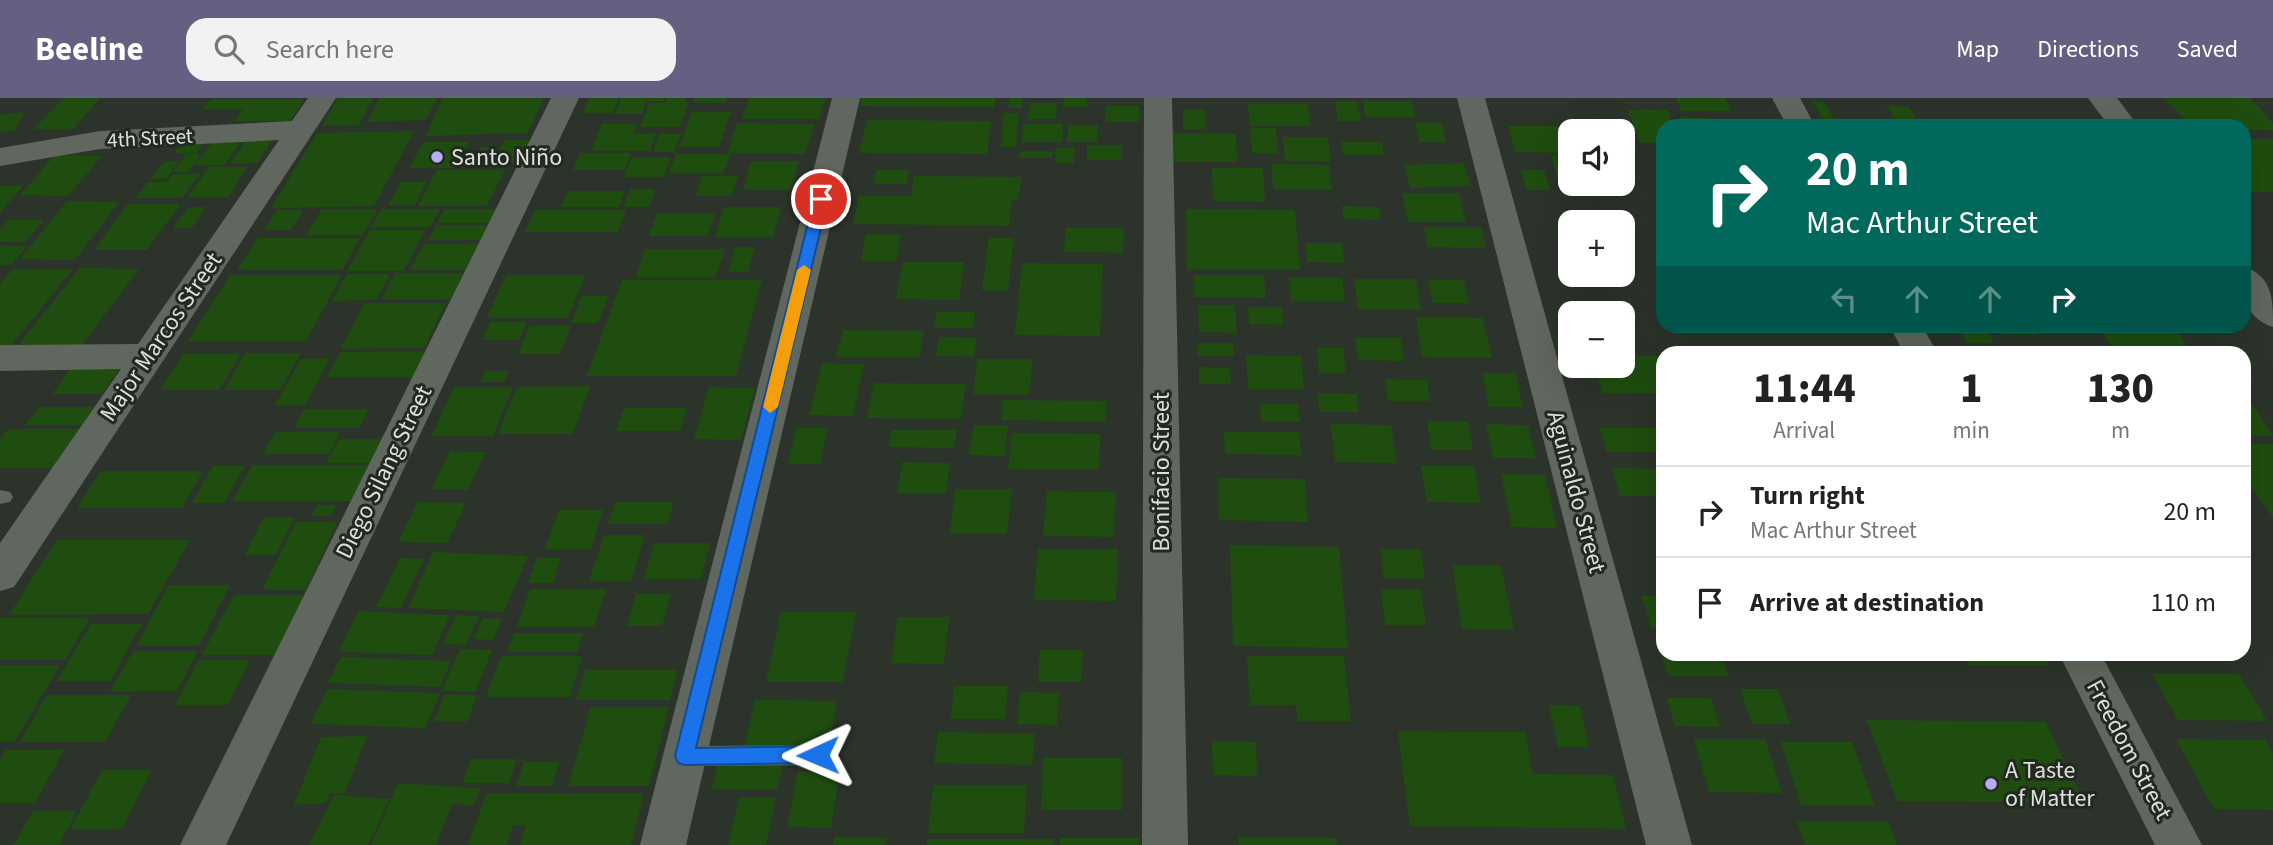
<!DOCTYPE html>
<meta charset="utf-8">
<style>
:root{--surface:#fff;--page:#f2f2f2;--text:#222;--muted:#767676;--line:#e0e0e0;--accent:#646082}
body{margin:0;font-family:"Source Sans 3",sans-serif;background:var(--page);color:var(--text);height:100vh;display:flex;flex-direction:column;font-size:26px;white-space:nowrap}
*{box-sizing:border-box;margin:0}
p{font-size:23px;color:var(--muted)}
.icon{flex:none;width:38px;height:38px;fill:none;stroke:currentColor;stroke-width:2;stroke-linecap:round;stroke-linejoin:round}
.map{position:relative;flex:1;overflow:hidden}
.side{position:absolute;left:1656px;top:248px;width:595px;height:315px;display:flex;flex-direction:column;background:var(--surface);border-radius:21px;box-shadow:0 7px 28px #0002}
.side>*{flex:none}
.banner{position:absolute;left:1656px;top:21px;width:595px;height:214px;border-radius:21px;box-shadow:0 7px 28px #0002;background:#00695c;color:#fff;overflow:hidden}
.fabs{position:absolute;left:1558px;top:21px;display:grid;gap:14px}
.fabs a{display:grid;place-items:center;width:77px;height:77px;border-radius:14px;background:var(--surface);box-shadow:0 7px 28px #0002;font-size:35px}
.pin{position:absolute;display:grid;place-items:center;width:60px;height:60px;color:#fff;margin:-30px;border:4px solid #fff;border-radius:50%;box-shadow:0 2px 7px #0007}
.me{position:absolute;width:77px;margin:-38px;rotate:269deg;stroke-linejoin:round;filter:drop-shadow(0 0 5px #0008)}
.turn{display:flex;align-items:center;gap:24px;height:147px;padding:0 35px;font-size:32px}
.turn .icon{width:91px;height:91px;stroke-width:2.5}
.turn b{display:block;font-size:49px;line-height:60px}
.lanes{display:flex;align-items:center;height:66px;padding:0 35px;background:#0003;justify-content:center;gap:35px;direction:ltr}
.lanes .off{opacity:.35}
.eta{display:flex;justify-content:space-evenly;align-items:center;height:119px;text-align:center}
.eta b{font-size:42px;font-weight:800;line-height:49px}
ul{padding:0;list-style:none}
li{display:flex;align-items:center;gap:21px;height:91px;padding:0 35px;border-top:2px solid var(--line)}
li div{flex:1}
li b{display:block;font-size:26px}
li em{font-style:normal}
header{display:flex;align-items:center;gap:42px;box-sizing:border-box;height:98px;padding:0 35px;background:var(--accent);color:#fff}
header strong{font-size:33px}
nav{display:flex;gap:38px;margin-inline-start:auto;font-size:24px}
.search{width:490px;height:63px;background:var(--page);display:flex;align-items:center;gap:18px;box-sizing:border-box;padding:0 24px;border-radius:21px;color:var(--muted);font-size:26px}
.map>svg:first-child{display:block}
</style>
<header>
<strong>Beeline</strong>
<div class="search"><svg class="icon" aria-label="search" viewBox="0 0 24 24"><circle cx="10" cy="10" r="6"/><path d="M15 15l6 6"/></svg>Search here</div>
<nav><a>Map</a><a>Directions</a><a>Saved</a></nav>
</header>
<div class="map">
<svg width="2273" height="747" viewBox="0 0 2273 747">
<rect width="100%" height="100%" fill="#2c332b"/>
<g fill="#1f4d0f">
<polygon points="64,0 100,0 72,32 34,31"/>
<polygon points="338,0 373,0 359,27 322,28"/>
<polygon points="379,0 437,0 426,22 367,24"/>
<polygon points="442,0 544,0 528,35 426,38"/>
<polygon points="589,0 619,0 613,15 582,15"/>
<polygon points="621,0 665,0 664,3 645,4 643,16 615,16"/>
<polygon points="667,0 686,0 685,5 689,5 680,29 640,29 650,5 665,5"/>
<polygon points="694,0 728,0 726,5 692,4"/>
<polygon points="749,0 825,0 819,21 742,21"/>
<polygon points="862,0 996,0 994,9 860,8"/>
<polygon points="1009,0 1023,0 1022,10 1008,10"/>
<polygon points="1064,0 1087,0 1087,9 1063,9"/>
<polygon points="1676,0 1725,0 1731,13 1681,13"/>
<polygon points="2165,0 2250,0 2273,25 2273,32 2244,32 2244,28 2190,28"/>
<polygon points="211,1 304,1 290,23 235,23 243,11 203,11"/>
<polygon points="1335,3 1357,3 1361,23 1338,23"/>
<polygon points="1363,3 1412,3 1415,19 1365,19"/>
<polygon points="1813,4 1824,4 1838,28 1826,28"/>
<polygon points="1030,5 1057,5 1056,21 1028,21"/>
<polygon points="1248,6 1308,6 1311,28 1250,28"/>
<polygon points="1106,8 1139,8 1139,24 1105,24"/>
<polygon points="1887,8 1909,9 1918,24 1896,24"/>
<polygon points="1183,11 1206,12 1206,31 1183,31"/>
<polygon points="1628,12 1667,12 1673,28 1662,28 1662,45 1640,45"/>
<polygon points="25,14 15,32 0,34 0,17"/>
<polygon points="692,14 731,14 719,49 679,49"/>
<polygon points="1004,15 1019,15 1016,49 1001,49"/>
<polygon points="1680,19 1706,20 1709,28 1683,28"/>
<polygon points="867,22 991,23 987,56 859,55"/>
<polygon points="1415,24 1442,25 1446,44 1419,44"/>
<polygon points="737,25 814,26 805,56 731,55 724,75 669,75 676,56 727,56"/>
<polygon points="602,26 637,26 633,36 656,36 650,53 591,53"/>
<polygon points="1023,26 1063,26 1062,44 1022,44"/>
<polygon points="1068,27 1098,27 1097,44 1067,44"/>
<polygon points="1508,28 1571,28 1570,55 1515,54"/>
<polygon points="1250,30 1276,30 1278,56 1252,55"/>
<polygon points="414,33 374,108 271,110 317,35"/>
<polygon points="1172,35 1236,36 1237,64 1173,64"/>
<polygon points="659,36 681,36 674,54 653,54"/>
<polygon points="249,38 275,38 257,65 230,65"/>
<polygon points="1283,39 1328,39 1331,63 1285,63"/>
<rect x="2244" y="41" width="29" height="53"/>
<polygon points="504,42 531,42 520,65 493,65"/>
<polygon points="213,43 241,43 224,67 195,67"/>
<polygon points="183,44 204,44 196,55 174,55"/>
<polygon points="424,44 469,44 455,70 409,70"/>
<polygon points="1341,44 1382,44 1384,57 1343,57"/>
<rect x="1087" y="47" width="35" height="15"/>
<polygon points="480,49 497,49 491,61 474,61"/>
<polygon points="1056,50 1075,50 1074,65 1055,65"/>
<polygon points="1020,53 1053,53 1052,60 1019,60"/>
<polygon points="580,55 631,55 625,72 573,72"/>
<polygon points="186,56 201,56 188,74 173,74"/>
<polygon points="55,57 102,58 68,98 20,97"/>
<polygon points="1551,58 1570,58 1570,86 1620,86 1623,95 1562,95"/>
<polygon points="632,59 671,59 664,79 624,79"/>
<polygon points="165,63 179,63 166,81 150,81"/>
<polygon points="751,63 799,63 791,92 743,92"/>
<polygon points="1464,65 1471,88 1410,90 1404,67"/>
<polygon points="1271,66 1329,67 1332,92 1273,91"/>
<polygon points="209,69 248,69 228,99 188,99"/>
<polygon points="1212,70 1263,70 1265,104 1213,103"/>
<polygon points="437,72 505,72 487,108 418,108"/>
<polygon points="876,72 909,72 907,86 873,86"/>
<polygon points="1521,72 1544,72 1550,92 1527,92"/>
<polygon points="173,76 200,76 182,100 136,100 148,84 166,84"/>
<polygon points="702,78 738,78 732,98 696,98"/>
<polygon points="914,78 1021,79 1019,101 1012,101 1009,128 853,126 859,98 911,98"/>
<polygon points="401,84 427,84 415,107 388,107"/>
<polygon points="0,88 23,88 0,115"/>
<polygon points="630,91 655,91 649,109 623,109"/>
<polygon points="568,93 625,93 619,109 561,109"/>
<polygon points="1402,95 1459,95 1466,124 1408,124"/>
<polygon points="67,103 119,104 75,162 20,161"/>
<polygon points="128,106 180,106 147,152 94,152"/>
<polygon points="1342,108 1379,109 1381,122 1343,121"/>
<polygon points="188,109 206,109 192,130 173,130"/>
<polygon points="724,109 781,109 773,139 715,139"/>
<polygon points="322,111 378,111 363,137 306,137"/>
<polygon points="381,111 440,111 430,129 371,129"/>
<polygon points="444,111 500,111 494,125 437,125"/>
<polygon points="1186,111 1295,112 1300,172 1187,171"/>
<polygon points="277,112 303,112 291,132 264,132"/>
<polygon points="535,112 626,112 618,134 525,134"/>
<polygon points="657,115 715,115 708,138 649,138"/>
<polygon points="8,122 44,122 25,144 0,144 0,131"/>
<polygon points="436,127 493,127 486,142 429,142"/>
<polygon points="1424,129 1481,129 1486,150 1428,149"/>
<polygon points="1066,130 1124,130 1123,155 1064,154"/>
<polygon points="370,132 425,132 404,173 347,173"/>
<polygon points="866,136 901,137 896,163 861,163"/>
<polygon points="258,140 360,140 342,172 237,172"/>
<polygon points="989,140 1014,140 1008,193 982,192"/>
<polygon points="483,145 471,172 410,172 424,146"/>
<polygon points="1305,145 1342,145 1345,165 1307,164"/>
<polygon points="0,147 27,148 11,167 0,167"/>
<polygon points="735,149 755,149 748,174 728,174"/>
<polygon points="645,151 725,151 716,179 636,179"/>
<polygon points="903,164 964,164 959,202 896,201"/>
<polygon points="1022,165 1103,166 1100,238 1015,237"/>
<polygon points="80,170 139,171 81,248 19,246"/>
<polygon points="13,171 72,172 10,249 0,248 0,186"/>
<polygon points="395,175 472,175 460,201 381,202"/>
<polygon points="347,176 390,176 376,202 332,203"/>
<polygon points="230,177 342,177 306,243 188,243"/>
<polygon points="506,177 585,177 568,220 487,220"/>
<polygon points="1194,177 1264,177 1266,200 1194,199"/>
<polygon points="1289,179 1342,180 1345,203 1291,203"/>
<polygon points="1354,181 1416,181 1421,212 1358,211"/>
<polygon points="622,182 762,182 736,278 587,278"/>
<polygon points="1428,182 1464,182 1469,205 1433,205"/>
<polygon points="582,198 608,198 598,225 571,225"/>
<polygon points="365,205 446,205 424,250 340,251"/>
<polygon points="1198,207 1235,207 1237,235 1199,234"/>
<polygon points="1248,209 1282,209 1283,227 1249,226"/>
<polygon points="937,214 975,214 973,230 934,230"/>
<polygon points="1416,219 1483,220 1492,260 1422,259"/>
<polygon points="490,224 527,224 519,242 482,242"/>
<polygon points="571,227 560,256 518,256 530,228"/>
<polygon points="1958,228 1985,228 1994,245 1967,245"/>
<polygon points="1995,228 2030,228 2035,237 1999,236"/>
<polygon points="2098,228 2173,228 2191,254 2115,254"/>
<polygon points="843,232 924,233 919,259 836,259"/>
<polygon points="939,239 977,240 974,259 936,258"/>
<polygon points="1355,240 1401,240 1404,263 1358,262"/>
<polygon points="1197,245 1233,245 1234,258 1197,258"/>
<polygon points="2001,248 2068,249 2072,256 2005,256"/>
<polygon points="1317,250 1343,250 1346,275 1319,275"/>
<polygon points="340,254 425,254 413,279 326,279"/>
<polygon points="246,255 301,255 280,292 224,292"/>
<polygon points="183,256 241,256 219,292 160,292"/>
<polygon points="1246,257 1301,258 1304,291 1248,291"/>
<polygon points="1622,257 1658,258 1662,271 1662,295 1602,295 1594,268 1622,268"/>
<polygon points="330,260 305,307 275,307 301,261"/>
<polygon points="977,261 1033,261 1029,297 973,296"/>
<polygon points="822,265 864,266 853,318 809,317"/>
<polygon points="74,266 123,266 102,296 52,296"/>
<polygon points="1199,269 1230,270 1231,286 1199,286"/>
<polygon points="485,273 509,273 504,284 480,284"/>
<polygon points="1482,275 1515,275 1523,309 1489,309"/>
<polygon points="1385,281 1427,282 1430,303 1388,303"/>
<polygon points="874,285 966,286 961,321 867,320"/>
<polygon points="590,288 573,336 498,336 517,289"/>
<polygon points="454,289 513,289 493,338 432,338"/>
<polygon points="709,289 755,290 741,342 694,341"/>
<polygon points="1317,295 1357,296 1359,314 1320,314"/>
<polygon points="1003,302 1107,303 1106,324 1001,322"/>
<polygon points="1260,306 1298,306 1300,324 1261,323"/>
<polygon points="2244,307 2253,307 2273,338 2244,337"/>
<polygon points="39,309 94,309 82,327 25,327"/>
<polygon points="624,310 687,310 680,333 616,333"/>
<polygon points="304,311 369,311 359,330 294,330"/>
<polygon points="1427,323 1468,324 1473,352 1431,352"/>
<polygon points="1331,326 1391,327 1397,365 1335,364"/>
<polygon points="1486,326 1528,327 1536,360 1493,360"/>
<polygon points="973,327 1008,327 1005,358 969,357"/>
<polygon points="796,330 828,330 820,366 788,366"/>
<polygon points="1600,330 1661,330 1662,354 1607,354"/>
<polygon points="8,331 81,331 54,370 0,370 0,341"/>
<polygon points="892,332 957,332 954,350 889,349"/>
<polygon points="275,334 340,334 329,356 263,356"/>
<polygon points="1224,334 1299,334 1301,357 1225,356"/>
<polygon points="1012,335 1100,336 1099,372 1008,371"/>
<polygon points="339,341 393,341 382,365 326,365"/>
<polygon points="2244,346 2273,346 2273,419 2244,379"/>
<polygon points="450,353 486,354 468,392 432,391"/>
<polygon points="902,364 950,365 946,396 897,395"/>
<polygon points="252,367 378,367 361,403 232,403"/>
<polygon points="213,368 245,368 224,405 192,405"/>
<polygon points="1421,368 1474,368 1481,405 1427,404"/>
<polygon points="1612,370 1662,371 1662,398 1620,398"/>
<polygon points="101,373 203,373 182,410 77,410"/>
<polygon points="1501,376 1545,377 1557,430 1512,429"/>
<polygon points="1218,380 1305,381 1308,424 1219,422"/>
<polygon points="955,391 1012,391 1007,436 950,435"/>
<polygon points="1047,393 1116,394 1114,439 1043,438"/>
<polygon points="418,404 466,405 447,445 398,444"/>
<polygon points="615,404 674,404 668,426 608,426"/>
<polygon points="317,407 337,407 331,418 312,418"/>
<polygon points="559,412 603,412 591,451 545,451"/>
<polygon points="264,419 295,419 276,457 245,457"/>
<polygon points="296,424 337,424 306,492 262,492"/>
<polygon points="604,437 645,437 631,483 589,483"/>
<polygon points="57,442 190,442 148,516 9,517"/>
<polygon points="654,445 710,445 701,481 643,481"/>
<polygon points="1230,447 1339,449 1348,550 1233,548"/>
<polygon points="1038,451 1118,451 1116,503 1034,502"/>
<polygon points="1380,451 1421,452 1425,481 1384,480"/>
<polygon points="433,454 528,458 504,514 408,510"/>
<polygon points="400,460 424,461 401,510 376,509"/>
<polygon points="537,460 561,460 553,485 528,485"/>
<polygon points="1452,467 1501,468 1514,532 1462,531"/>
<polygon points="169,487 230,487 199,548 136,548"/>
<polygon points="530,491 606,491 594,529 517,529"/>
<polygon points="1381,491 1421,492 1426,527 1385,527"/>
<polygon points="636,496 671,496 662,528 627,528"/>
<polygon points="234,497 304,497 276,557 202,557"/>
<polygon points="1642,498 1662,498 1662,531 1651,531"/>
<polygon points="359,513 450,517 432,557 339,554"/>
<polygon points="781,514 856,514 843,584 766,584"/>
<polygon points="456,517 479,518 466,547 443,546"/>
<polygon points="898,519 949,519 944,566 891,565"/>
<polygon points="0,520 90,520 65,562 0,562"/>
<polygon points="483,520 502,521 493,542 474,541"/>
<polygon points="91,526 142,526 110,583 57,583"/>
<polygon points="514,535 583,535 577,554 507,554"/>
<polygon points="1658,546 1662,546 1662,556 1721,556 1728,578 1668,578"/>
<polygon points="460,551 492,552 475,594 442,593"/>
<polygon points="1040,552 1083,552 1081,584 1038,584"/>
<polygon points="133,553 198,553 177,593 110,593"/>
<polygon points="1875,556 1944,556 1946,563 1877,562"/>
<polygon points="1963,556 2044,556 2049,567 1968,567"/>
<polygon points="501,558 582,558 570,599 486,599"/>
<polygon points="1247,558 1344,558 1351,623 1298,623 1296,607 1250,608"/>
<polygon points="341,559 451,563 440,589 328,585"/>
<polygon points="199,562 250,562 228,607 175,607"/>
<polygon points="0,567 60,567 15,643 0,643"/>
<polygon points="585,572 678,572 670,602 576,602"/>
<polygon points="2152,575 2239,576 2267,623 2178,622"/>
<polygon points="954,588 1008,588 1005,621 951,621"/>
<polygon points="328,591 440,595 425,630 311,626"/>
<polygon points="1740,591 1778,591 1790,626 1752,626"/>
<polygon points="1020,594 1059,595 1057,627 1017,626"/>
<polygon points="445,596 477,597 467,624 434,623"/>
<polygon points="47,597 131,597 105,644 20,644"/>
<polygon points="1667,600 1711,600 1720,629 1675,628"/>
<polygon points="755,602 837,603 828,652 744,651"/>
<polygon points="1549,607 1580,608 1589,649 1558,649"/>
<polygon points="591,609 669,609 649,688 568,688"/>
<polygon points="1867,622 2046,624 2084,705 1897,703"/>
<polygon points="1398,633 1525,634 1533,676 1613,677 1626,731 1410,728"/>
<polygon points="938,634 1035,636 1032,667 934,665"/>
<polygon points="367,638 345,695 330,695 326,705 294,707 321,639"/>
<polygon points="1694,641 1765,641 1782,695 1709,694"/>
<polygon points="2176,641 2265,642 2273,656 2273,712 2214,711"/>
<polygon points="1212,643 1256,644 1257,678 1213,677"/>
<polygon points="1781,644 1852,644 1875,708 1801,707"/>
<polygon points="6,652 64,652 35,705 0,705 0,662"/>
<polygon points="1043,660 1122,660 1122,712 1041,712"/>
<polygon points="471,661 517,661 509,685 463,685"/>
<polygon points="524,664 559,664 552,688 516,688"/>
<polygon points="718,664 783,664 777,692 712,691"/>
<polygon points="102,672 152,672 122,731 70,732"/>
<polygon points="798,673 840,674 831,730 787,729"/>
<polygon points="398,685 459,689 481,690 473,708 452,706 436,747 371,747"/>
<polygon points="933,687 1027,687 1024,735 928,735"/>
<polygon points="487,695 644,695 631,747 520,747 526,727 513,727 507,747 468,747"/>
<polygon points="334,697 390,701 368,747 309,747"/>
<polygon points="739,699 776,700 766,747 728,747"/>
<polygon points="33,713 77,713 59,747 14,747"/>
<polygon points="1797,723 1888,723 1897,747 1805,747"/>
<polygon points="834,739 887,740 886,747 833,747"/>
<polygon points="1238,739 1336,740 1337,747 1239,747"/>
<rect x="1060" y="740" width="79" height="7"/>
<rect x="927" y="741" width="127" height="6"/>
</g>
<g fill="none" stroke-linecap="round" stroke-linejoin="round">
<g fill="#60675e" fill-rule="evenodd">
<polygon points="0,392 10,394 13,399 10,404 0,406"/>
<polygon points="818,647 825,650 828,657 825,664 818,667 685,668 678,665 675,658 678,651 685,648"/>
</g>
<g fill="#60675e" fill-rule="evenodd">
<polygon points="308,0 336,0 14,489 0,493 0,445 121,271 0,273 0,247 138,246 279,42 100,51 0,68 0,50 100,33 292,23"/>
<polygon points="551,0 579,0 226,747 180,747"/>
<polygon points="832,0 860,0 686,747 640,747"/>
<polygon points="1144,0 1172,0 1188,747 1142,747"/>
<polygon points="1457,0 1485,0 1692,747 1646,747"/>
<polygon points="1772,0 1800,0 1815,28 1787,28"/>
<polygon points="2088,0 2117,0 2138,28 2109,28"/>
<path d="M2244 169C2273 178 2273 202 2273 229 2244 220 2242 195 2244 169Z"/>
<polygon points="1890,228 1922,228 1938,256 1904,256"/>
<polygon points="2059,556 2101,556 2202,747 2155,747"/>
</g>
</g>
<polygon fill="#1a73e8" stroke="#114b97" stroke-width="2" points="821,97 828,101 696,650 818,648 824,651 827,657 824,663 818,665 685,667 678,665 675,658 814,101"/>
<polygon fill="#f59e0b" points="804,167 811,172 778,309 770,315 763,309 797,172"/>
<g fill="#b5acf8" stroke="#232921" stroke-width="2.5">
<circle cx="437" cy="59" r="7"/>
<circle cx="1991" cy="686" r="7"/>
</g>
<g text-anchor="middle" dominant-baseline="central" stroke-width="6" stroke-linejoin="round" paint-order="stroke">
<g font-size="21" fill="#dce0db" stroke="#232921">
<text transform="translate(150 40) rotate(-3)">4th Street</text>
</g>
<g font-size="24" fill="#dce0db" stroke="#232921" text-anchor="start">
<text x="451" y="59">Santo Niño</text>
<text x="2005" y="672">A Taste<tspan x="2005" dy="28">of Matter</tspan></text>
</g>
<g font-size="24" fill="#dce0db" stroke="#232921">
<text transform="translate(161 239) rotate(-56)">Major Marcos Street</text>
<text transform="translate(384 374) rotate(-64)">Diego Silang Street</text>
<text transform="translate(1161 374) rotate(-90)">Bonifacio Street</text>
<text transform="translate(1576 394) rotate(75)">Aguinaldo Street</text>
<text transform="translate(2129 652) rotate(62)">Freedom Street</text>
</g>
</g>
</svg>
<div class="fabs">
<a><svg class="icon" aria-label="sound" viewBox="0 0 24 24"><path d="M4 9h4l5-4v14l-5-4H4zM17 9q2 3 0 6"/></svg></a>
<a>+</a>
<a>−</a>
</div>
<div class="pin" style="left:821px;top:101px;background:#d93025"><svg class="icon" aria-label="arrive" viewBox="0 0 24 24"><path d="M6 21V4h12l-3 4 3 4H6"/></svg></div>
<svg class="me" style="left:818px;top:657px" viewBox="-20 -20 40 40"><path d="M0-17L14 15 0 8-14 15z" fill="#1a73e8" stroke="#fff" stroke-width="4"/></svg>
<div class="banner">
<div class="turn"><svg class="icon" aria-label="right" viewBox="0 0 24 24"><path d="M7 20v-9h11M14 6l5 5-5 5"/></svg><div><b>20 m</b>Mac Arthur Street</div></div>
<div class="lanes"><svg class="icon off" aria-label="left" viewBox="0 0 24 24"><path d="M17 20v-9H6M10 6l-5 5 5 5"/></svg><svg class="icon off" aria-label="ahead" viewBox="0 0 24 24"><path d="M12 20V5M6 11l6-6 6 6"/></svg><svg class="icon off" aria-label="ahead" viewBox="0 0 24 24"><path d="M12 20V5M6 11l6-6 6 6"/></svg><svg class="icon" aria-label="right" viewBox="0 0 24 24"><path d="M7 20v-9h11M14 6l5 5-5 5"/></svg></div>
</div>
<section class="side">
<div class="eta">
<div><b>11:44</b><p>Arrival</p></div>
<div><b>1</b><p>min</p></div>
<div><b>130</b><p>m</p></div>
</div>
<ul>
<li><svg class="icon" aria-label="right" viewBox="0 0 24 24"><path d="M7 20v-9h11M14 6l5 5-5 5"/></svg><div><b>Turn right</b><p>Mac Arthur Street</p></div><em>20 m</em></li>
<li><svg class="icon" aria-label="arrive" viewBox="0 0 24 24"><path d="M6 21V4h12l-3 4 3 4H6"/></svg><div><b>Arrive at destination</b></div><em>110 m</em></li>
</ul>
</section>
</div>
